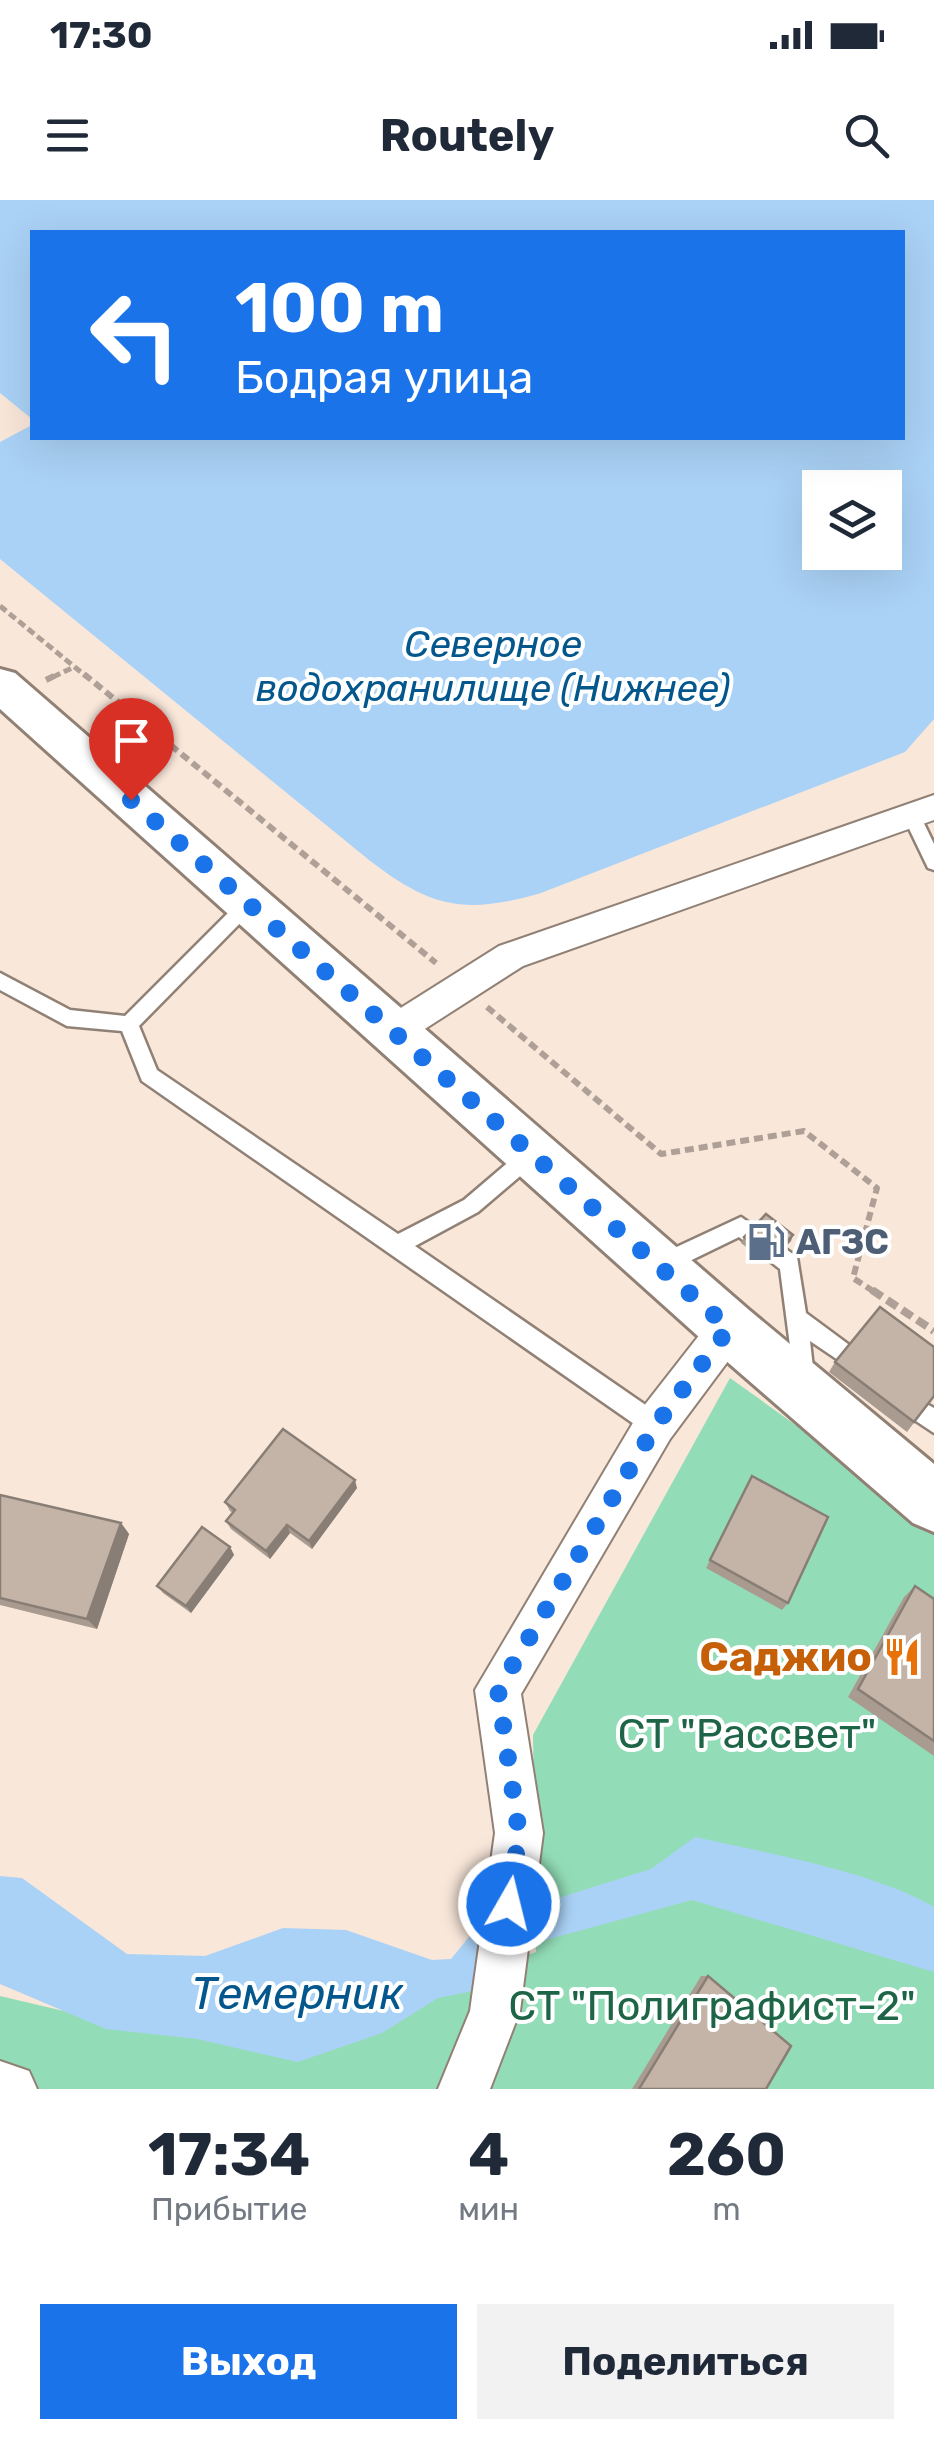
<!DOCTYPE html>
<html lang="ru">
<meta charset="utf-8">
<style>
:root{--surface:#fff;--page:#f2f2f3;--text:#1f2937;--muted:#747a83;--accent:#1a73e8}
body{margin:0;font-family:Rubik,sans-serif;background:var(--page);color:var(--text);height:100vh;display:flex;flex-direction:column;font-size:38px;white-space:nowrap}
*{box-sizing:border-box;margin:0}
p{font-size:32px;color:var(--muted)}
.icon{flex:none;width:55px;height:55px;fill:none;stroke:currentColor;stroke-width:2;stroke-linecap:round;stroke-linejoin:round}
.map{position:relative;height:1889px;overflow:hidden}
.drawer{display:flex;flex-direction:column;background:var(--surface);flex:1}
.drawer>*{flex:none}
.hud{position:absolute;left:30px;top:30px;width:875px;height:210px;border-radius:0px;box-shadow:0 10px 40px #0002;background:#1a73e8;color:#fff;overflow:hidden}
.tools{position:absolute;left:802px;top:270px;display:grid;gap:20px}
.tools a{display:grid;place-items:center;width:100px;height:100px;border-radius:0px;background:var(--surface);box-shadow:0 10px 40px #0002;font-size:50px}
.pin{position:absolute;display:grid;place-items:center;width:85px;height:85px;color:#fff;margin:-102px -42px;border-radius:50% 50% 50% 0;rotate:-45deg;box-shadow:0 0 10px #0007}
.pin .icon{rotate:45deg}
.me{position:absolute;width:110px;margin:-55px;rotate:8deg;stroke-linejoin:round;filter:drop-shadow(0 0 8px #0008)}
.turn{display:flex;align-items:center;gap:35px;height:210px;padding:0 40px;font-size:45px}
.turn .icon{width:130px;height:130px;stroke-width:2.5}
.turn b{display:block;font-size:70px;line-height:85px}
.eta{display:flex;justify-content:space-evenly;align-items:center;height:170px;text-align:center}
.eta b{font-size:60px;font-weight:700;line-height:70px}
.primary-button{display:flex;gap:20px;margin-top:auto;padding:20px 40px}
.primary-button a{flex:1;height:115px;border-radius:0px;background:var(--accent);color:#fff;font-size:40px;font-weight:700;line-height:115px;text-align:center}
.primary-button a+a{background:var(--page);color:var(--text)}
.status{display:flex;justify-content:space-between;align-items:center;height:70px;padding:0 50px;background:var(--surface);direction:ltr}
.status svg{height:28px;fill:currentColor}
header{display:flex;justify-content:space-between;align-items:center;height:130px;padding:0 40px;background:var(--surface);font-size:45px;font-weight:700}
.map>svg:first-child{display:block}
</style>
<div class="status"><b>17:30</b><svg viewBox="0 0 49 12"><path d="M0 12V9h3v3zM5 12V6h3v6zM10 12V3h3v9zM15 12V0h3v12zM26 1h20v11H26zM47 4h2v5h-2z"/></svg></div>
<header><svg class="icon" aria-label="menu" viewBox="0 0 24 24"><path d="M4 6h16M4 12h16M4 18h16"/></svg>Routely<svg class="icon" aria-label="search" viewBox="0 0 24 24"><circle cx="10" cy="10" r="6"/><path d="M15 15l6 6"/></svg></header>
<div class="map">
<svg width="934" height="1889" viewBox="0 0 934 1889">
<rect width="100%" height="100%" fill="#f9e7da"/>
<polygon fill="#92ddb7" points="730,1178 934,1324 934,1889 0,1889 0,1796 115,1823 418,1791 536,1752 533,1535"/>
<g fill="#aad2f6" fill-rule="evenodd">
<path d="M0 0H934V519L905 552 541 693C465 715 431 708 369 660L0 359V242L32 225V238H902V32H32V219L0 193ZM820 288H885V352H820Z"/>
<path d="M695 1637C766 1653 873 1671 934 1707V1772L692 1700 520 1747 473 1791 438 1798 382 1833 298 1862 197 1839 106 1829 0 1784V1676L22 1678 127 1754 205 1756 283 1728 346 1730 432 1760 451 1759 481 1722 651 1669Z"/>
</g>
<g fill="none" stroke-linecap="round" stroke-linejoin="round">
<g stroke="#918175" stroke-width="5">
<g id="lane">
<polygon points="912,609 918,611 934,644 934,670 928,668 903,616"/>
<polygon points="249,696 255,698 258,703 255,708 139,826 157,870 398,1034 464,1000 525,948 532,945 539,948 542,954 539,960 478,1012 415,1046 663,1217 666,1225 663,1233 655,1236 647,1233 142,881 122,831 67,826 0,790 0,773 70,810 125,816 243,698"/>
<polygon points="741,1017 797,1057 806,1113 852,1147 855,1154 852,1161 844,1164 810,1141 814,1177 811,1184 803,1187 795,1184 780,1069 739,1037 667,1072 660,1074 653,1072 650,1065 653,1058"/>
<polygon points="921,1201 934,1208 934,1233 913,1219 910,1212 913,1205"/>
</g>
</g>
<g stroke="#918175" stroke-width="4">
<g id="street">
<polygon points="934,595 934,620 523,766 406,841 393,846 380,841 375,831 380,821 499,746"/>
<polygon points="729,1109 743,1115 749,1128 743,1141 670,1239 521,1494 543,1633 520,1811 490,1889 438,1889 470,1811 495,1633 475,1490 640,1211 715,1115"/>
<polygon points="0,1861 29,1871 37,1889 0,1889"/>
</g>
</g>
<g stroke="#918175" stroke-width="6">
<polygon id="secondary" points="0,469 15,473 749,1110 934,1264 934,1332 913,1323 709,1146 0,509"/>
</g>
<g stroke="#aea096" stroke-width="5" stroke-dasharray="8 4" stroke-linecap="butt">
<polyline points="0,406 87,477"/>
<polyline points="53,477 74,467"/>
</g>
<g stroke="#aea096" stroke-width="6" stroke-dasharray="9 5" stroke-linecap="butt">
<polyline points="84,474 436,763"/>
<polyline points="46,480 58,474"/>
<polyline points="487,807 661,954 804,931 877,988 853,1078 876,1093"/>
</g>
<polyline stroke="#aea096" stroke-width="8" stroke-dasharray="12 6" stroke-linecap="butt" points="872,1090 934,1131"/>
<use href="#lane" fill="#fff" fill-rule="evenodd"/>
<use href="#street" fill="#fff" fill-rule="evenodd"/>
<use href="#secondary" fill="#fff" fill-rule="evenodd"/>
</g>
<g fill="#a99b90">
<polygon points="744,1037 791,1041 768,1064 741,1043"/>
<polygon points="835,1162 934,1196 907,1232 829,1172"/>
<polygon points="752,1276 788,1403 782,1410 706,1368"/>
<polygon points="357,1288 312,1349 290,1333 270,1359 231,1329 226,1321 233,1313 230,1311 225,1302"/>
<polygon points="0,1295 121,1323 129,1334 97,1429 0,1405"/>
<polygon points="230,1347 234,1355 191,1413 163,1393 157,1386"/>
<polygon points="915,1386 934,1399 934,1556 848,1497 904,1397"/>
<polygon points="701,1776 708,1776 766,1889 632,1889"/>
</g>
<g fill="#897e75">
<polygon points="793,1035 791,1041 768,1064 771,1058"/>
<polygon points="355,1280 357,1288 312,1349 309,1341"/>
<polygon points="121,1323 129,1334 97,1429 87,1419"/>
<polygon points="287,1325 290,1333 270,1359 266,1351"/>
<polygon points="230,1347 234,1355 191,1413 186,1406"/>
</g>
<g fill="#c4b4a7" stroke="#897e75" stroke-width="2.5">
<polygon points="766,1014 793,1035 771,1058 744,1037"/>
<polygon points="880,1107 934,1147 934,1196 914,1222 835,1162"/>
<polygon points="283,1229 355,1280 309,1341 287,1325 266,1351 226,1321 235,1310 225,1302"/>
<polygon points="752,1276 828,1317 788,1403 710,1360"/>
<polygon points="0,1295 121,1323 87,1419 0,1398"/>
<polygon points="202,1327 230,1347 186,1406 157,1386"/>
<polygon points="915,1386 934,1399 934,1541 858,1489"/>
<polygon points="708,1776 791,1846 766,1889 639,1889"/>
</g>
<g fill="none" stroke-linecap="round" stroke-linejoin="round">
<polyline stroke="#1a73e8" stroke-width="18" stroke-dasharray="0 32.4" points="131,600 729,1128 656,1225 498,1490 519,1633 509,1704"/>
</g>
<defs>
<g id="fuel-bare" transform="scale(3)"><path d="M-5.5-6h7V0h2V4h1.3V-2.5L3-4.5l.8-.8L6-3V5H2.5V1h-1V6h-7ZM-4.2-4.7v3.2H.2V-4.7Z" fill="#5c6f8a" stroke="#fff" stroke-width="2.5" paint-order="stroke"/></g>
<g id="restaurant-bare" transform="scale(3)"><path d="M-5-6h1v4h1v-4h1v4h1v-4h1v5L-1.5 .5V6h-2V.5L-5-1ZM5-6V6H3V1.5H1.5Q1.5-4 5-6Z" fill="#e8710a" stroke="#fff" stroke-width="2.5" paint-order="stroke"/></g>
</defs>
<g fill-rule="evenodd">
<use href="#fuel-bare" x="766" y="1042"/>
<use href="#restaurant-bare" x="902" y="1457"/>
</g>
<g text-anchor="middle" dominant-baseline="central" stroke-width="8" stroke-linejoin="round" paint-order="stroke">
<g font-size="35" font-weight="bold" fill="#4e5e75" stroke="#fff" text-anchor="start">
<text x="796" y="1042">АГЗС</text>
</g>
<g font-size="38" font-style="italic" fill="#03578d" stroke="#fff">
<text x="493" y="444">Северное<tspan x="493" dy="44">водохранилище (Нижнее)</tspan></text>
</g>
<g font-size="42" font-weight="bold" fill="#c56008" stroke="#fff" text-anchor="end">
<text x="872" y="1457">Саджио</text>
</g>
<g font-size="42" fill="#1e6447" stroke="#fff">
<text x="747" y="1534">СТ "Рассвет"</text>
<text x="712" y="1806">СТ "Полиграфист-2"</text>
</g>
<g font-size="45" font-style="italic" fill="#03578d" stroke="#fff">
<text x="297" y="1793">Темерник</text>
</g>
</g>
</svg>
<div class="tools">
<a><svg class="icon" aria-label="layers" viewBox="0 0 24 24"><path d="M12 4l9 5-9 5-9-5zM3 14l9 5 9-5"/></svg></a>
</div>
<div class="pin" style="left:131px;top:600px;background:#d93025"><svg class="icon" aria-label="arrive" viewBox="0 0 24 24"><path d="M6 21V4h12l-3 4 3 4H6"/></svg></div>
<svg class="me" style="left:509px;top:1704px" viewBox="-20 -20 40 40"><circle r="17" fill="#1a73e8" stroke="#fff" stroke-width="3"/><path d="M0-11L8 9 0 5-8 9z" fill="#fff"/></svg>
<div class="hud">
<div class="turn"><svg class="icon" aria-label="left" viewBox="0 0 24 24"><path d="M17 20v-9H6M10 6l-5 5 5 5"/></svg><div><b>100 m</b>Бодрая улица</div></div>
</div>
</div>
<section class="drawer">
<div class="eta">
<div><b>17:34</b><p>Прибытие</p></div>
<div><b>4</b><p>мин</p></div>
<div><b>260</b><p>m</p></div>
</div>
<div class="primary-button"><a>Выход</a><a>Поделиться</a></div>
</section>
